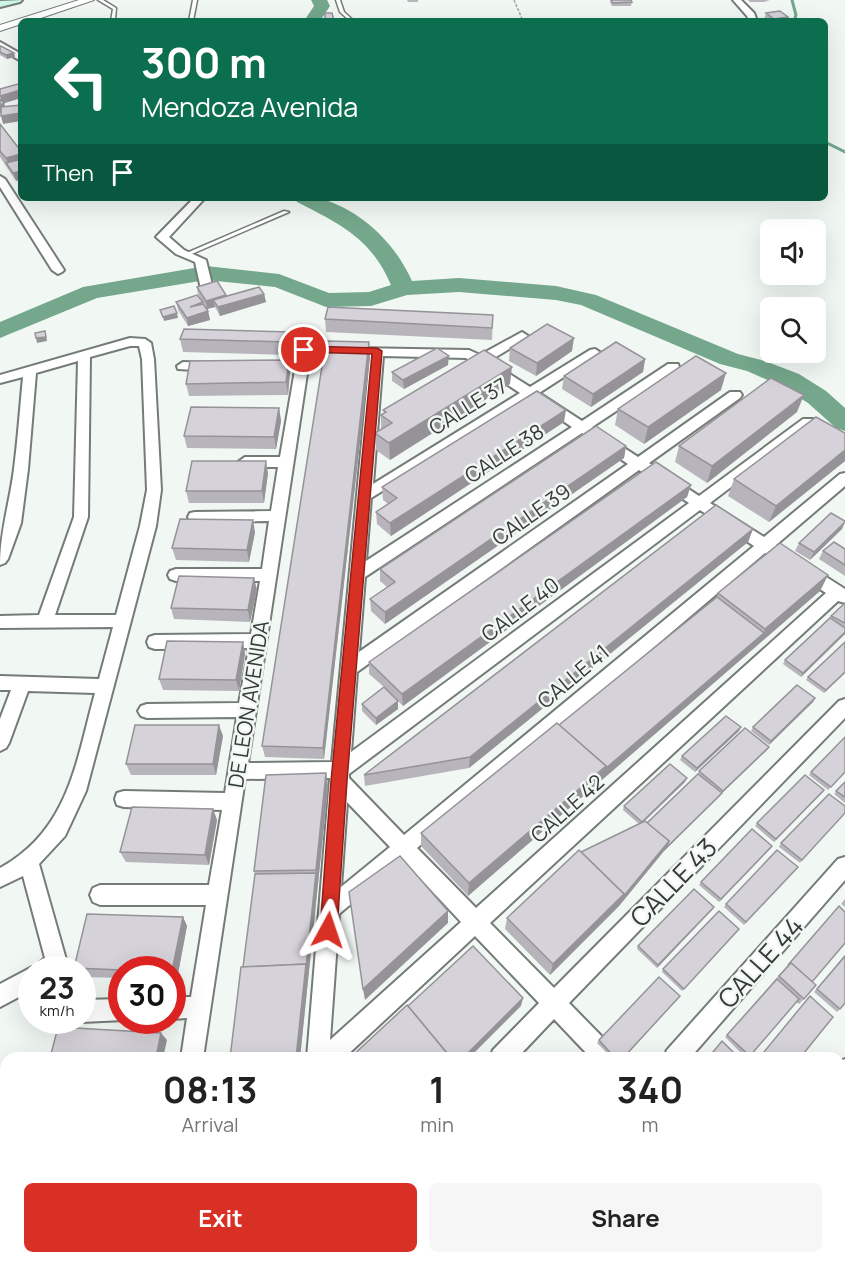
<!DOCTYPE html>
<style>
:root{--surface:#fff;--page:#f6f6f6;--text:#222;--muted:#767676;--accent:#d93025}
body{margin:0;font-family:Manrope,sans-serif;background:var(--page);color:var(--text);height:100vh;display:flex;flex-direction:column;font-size:22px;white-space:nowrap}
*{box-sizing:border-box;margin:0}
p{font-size:20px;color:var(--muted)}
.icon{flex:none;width:33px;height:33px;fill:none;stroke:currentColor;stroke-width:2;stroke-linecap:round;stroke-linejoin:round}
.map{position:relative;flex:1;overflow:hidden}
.panel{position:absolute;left:0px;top:1052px;width:846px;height:212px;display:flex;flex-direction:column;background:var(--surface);border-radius:18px 18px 0 0;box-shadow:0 6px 24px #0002}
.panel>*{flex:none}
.guide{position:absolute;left:18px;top:18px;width:810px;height:183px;border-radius:9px;box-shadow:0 6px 24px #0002;background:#0b6e4f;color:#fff;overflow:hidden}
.buttons{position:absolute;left:760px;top:219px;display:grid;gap:12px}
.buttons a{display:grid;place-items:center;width:66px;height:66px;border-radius:9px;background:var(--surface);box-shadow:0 6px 24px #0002;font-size:30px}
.speed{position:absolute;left:18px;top:956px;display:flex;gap:12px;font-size:30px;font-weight:700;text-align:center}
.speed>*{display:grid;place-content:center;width:78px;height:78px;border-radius:50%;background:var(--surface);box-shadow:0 6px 24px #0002;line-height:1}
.speed small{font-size:15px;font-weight:400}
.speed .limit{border:9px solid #d22;background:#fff;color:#111}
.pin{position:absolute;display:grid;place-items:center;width:51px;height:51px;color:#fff;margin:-26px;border:3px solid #fff;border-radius:50%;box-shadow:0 2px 6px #0007}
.me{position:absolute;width:66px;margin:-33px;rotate:5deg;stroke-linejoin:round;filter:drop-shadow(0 0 4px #0008)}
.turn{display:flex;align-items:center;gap:21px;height:126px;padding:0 24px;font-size:27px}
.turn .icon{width:78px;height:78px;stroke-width:2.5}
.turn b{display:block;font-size:42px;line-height:51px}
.then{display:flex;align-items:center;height:57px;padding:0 24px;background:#0003;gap:12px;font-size:22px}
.eta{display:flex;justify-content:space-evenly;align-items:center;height:102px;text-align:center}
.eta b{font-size:36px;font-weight:700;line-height:42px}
.button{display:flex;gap:12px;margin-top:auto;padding:12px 24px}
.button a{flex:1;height:69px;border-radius:9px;background:var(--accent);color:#fff;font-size:24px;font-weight:700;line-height:69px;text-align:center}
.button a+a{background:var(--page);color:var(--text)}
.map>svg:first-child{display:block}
</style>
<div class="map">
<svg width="845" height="1262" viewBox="0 0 845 1262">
<rect width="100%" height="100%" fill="#f1f8f4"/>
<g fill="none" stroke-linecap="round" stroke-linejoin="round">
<g stroke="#74a78b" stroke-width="3">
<polyline points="792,0 796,15 794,21"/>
<polyline points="825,142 845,152"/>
</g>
<g fill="#74a78b" fill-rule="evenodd">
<polygon points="311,0 327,0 330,6 320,21 304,21 314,6"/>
<path d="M294 198C302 198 314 196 322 199 362 211 395 243 412 281L459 278 556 286 596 295 738 354 765 361 799 374 826 391 845 408V431L836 428 808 403 781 386 747 371 720 364 581 305 556 300 459 292 407 295 371 306 326 307 275 287 206 280 97 298 0 338V322L83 287 206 266 279 274 329 293 369 292 391 285C371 238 340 224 297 202Z"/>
</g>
<g stroke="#757c77" stroke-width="3">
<g id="service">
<polygon points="98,0 103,0 116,8 115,21 111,21 113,9"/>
<polygon points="193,0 197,0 193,21 189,21"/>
<polygon points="336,0 340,0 344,12 354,21 350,21 340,12"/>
<polygon points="284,211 289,212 187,256 182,255"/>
</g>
</g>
<g stroke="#757c77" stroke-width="4">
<g id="minor">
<polygon points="733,0 741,0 754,13 757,21 749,21 747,16"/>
<polygon points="0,42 21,54 21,61 0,49"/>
<polygon points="0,176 5,179 64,270 62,272 58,274 52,270 0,187"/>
<polygon points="194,198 205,198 169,237 184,250 206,260 213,289 207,293 201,289 195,262 176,254 156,237"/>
<path d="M522 332 528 336 526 339 489 361 530 387 590 350 595 349 601 353 539 393 582 421 668 364H678L679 367 678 370 592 427 638 457 730 392H740L742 395 740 398 649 463 699 496 803 419H813L815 422 813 425 710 503 764 537 840 474 845 473V486L776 545 845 589V603L838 601 490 923 554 988 839 701 845 699V718L569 1003 615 1050 618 1058H591L554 1019 517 1058H490L493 1050 539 1003 475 936 344 1058H307L330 778 245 779 203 1058H181L187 1018 172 1019V997H191L206 905H100L93 902 90 895 93 888 100 885H209L222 810 124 807 117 805 115 799 117 793 124 791 225 793 237 717 147 718 141 716 138 711 141 706 147 704 239 703 249 648 155 649 149 647 147 642 149 637 155 635 251 634 260 581H176L170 579 168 575 170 571 176 569H262L269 521 195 522 190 521 188 517 190 513 195 512 271 511 278 467H245L238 462 245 457H280L299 347 469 350 480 355ZM310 354 370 356 332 762 248 763ZM383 356 466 358 470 361 468 364 469 367 479 366 520 393 373 484ZM530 399 572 427 366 561 371 498ZM582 433 628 464 359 652 365 577ZM639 470 689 503 351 752 357 672ZM700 510 754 546 404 835 349 778V774ZM765 553 826 593 476 908 417 848ZM347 802 390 847 341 887ZM403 860 461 922 330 1040 339 914Z"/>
<path d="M130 338 145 339 151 343 154 359 161 490 156 526 86 791 65 836 39 864 67 963 65 969H36L40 962 45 958 23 876 0 887V868C69 830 76 762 95 693L28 691 9 743 6 748 0 751V719L11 690H0V676L99 679 113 627 0 628V616L39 615 74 517 78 361 36 373 28 469 21 523 8 559 5 563 0 565C0 532 10 501 14 469 18 438 20 407 23 377L0 383V375ZM130 346H139L142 359 147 490 140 526 116 615H55L88 517 90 357Z"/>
<polygon points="183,362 210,363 216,367 210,371 178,369 177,366"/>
<polygon points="845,857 845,880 690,1058 664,1058 667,1050 838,859"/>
<polygon points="32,967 36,969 32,969 32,990 0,1007 0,984"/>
<polygon points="122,999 122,1020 124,1020 82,1022 78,1020 82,1020 82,1000"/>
<polygon points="845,1059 845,1085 840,1087 840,1061"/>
<polygon points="845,1112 845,1140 840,1142 840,1115"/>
<polygon points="148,1257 172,1257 171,1262 147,1262"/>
<polygon points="292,1257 319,1257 317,1262 290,1262"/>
<polygon points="485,1257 511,1257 509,1262 483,1262"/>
<polygon points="692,1257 718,1257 716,1262 690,1262"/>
<polygon points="735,1257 766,1257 768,1262 737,1262"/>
<polygon points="774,1257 820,1257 822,1262 772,1262"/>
</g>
</g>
<g stroke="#757c77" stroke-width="2">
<polygon id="tertiary" points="79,0 94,0 32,21 21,21 21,24 0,31 0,25"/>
</g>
<g stroke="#757c77" stroke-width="4">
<polygon id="secondary" points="22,0 20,2 0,7 0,1"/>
</g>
<polyline stroke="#a1a6a3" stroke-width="1.5" stroke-dasharray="3 1.5" stroke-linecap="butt" points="514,0 523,21"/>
<use href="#service" fill="#fff" fill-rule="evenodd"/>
<use href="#minor" fill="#fff" fill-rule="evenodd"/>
<use href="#tertiary" fill="#fff" fill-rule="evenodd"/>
<use href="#secondary" fill="#cbf7e2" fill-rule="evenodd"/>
</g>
<g fill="#b7b5bb">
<polygon points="407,0 418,0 418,2 408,2"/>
<polygon points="611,0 631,0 632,2 631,6 612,6 610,2"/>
<polygon points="748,0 770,0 764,2 750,2"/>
<polygon points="766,13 788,17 787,21 766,21 764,20"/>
<polygon points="0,46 14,53 15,57 7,59 0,55"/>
<polygon points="0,124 16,181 0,157"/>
<polygon points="763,247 771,251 771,257 765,257 762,252"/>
<polygon points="197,287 226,295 226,297 264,294 266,302 220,316 215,307 207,309 204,303 208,311 210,320 188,326 178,310 176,302 201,299 198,295"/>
<polygon points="493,315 492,340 326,332 325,319"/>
<polygon points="289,332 291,344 289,355 183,352 180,339"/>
<polygon points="369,342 370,354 324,759 265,757 262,746"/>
<polygon points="510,348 572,351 536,376 509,361"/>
<polygon points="645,359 643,372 591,407 562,389 564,376"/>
<polygon points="448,365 404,389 392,381 392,372"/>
<polygon points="290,372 288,395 189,396 186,384"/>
<polygon points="510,384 390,460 376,450 375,433 381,429 381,415 384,413 383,410"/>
<polygon points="721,390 644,444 615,425 618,409"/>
<polygon points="279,408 281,421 276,449 187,448 184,436"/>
<polygon points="797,412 707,483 675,462 679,446"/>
<polygon points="564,422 391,536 377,524 376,512 388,504 383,500 382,487"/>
<polygon points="845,433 845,461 769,522 728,496 734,479"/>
<polygon points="626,446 624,458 385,624 371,611 370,599 387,587 380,581 380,569"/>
<polygon points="268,473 264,503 189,503 186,491"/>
<polygon points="691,485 687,497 403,706 398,701 398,709 376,725 362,711 362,704 384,687 369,674 369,662"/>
<polygon points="753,529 748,542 469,768 365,786 364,775"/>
<polygon points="842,529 810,560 795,551 799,543"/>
<polygon points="255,532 249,562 176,560 172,548"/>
<polygon points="845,549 845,576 819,559 823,551"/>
<polygon points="828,575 820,591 468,896 421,846 421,833 559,725 717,597 718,593"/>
<polygon points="257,590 250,622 174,619 171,608"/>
<polygon points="845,603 845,634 801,677 783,664 785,660"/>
<polygon points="243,642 245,654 239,691 163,690 159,679"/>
<polygon points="845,642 845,673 824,693 806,680 808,677"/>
<polygon points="815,698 813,702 769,745 751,731 753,727"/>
<polygon points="739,731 695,772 680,760 682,756"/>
<polygon points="223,736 216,775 131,775 126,764"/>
<polygon points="769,747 767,750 721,794 664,851 619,906 550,975 505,929 507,918 581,852 639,824 623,810 624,806 685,782 645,821 647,823 697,775 699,771"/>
<polygon points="811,772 845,773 828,790 809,775"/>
<polygon points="326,773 328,787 300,1058 230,1058 243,967 255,874 254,871"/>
<polygon points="845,782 845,803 834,794"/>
<polygon points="824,790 774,842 755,826 757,823"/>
<polygon points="845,806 800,863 779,847 781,843"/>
<polygon points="213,809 217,820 209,865 126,862 120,852"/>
<polygon points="772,846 719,902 699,885 701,882"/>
<polygon points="798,867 744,925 724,907 726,904"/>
<polygon points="845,899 845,907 841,904"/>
<polygon points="839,906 812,982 804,999 799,1004 796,1002 748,1058 746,1058 725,1037"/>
<polygon points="714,907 657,968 637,949 638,946"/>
<polygon points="183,917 187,926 177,979 172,979 172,969 122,969 122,978 82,977 82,969 74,968"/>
<polygon points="739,929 682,991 662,972 663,969"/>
<polygon points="845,955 840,1009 837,1012 814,992"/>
<polygon points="680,996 624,1058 612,1058 597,1043 599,1040"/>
</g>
<g fill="#959398">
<polygon points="788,17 787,21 773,21 774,19"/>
<polygon points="14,53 15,57 7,59 6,55"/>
<polygon points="21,90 21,98 2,104 0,96"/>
<polygon points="4,103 7,111 0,113 0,105"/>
<polygon points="21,113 21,121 3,124 1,116"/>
<polygon points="21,154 21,167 9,167 6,158"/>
<polygon points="21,171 21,180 16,181 13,173"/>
<polygon points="264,294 266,302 220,316 218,307"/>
<polygon points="226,295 227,304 213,300 215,307 207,309 206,301"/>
<polygon points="208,311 210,320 188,326 187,318"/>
<polygon points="177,313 178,318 164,321 163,317"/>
<polygon points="45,331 47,341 37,343 36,338"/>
<polygon points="289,332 291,344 289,355 287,342"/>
<polygon points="574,338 572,351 536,376 537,363"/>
<polygon points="369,342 370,354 324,759 323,748"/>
<polygon points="449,356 448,365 404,389 403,380"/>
<polygon points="645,359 643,372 591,407 593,394"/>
<polygon points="289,360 290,372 288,395 286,382"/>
<polygon points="512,367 510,384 390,460 389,443"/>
<polygon points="726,373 721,390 644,444 648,427"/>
<polygon points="804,395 797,412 707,483 712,466"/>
<polygon points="279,408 281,421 276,449 274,437"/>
<polygon points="566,410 564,422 391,536 390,523"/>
<polygon points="626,446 624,458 385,624 385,612"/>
<polygon points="845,450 845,461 769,522 776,506"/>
<polygon points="266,461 268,473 264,503 262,491"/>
<polygon points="691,485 687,497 403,706 402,694"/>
<polygon points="253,520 255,532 249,562 247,550"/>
<polygon points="845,522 842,529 810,560 814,552"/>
<polygon points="753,529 748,542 469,768 470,757"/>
<polygon points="828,575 820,591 468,896 469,883 764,633 765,629"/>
<polygon points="254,578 257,590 250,622 248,610"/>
<polygon points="845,632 845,634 801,677 803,673"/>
<polygon points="243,642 245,654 239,691 236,680"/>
<polygon points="845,672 845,673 824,693 826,690"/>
<polygon points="815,698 813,702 769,745 771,741"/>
<polygon points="398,701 398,709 376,725 376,718"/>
<polygon points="219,725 223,736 216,775 213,764"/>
<polygon points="741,727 739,731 695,772 697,768"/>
<polygon points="769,747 767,750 721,794 723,791"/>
<polygon points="326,773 328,787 300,1058 296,1058 316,873 316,870"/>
<polygon points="687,778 685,782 640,825 642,822"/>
<polygon points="824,790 822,793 774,842 776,839"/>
<polygon points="722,793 720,796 664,851 619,906 550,975 553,964 669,841"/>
<polygon points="213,809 217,820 209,865 205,855"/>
<polygon points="772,846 770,849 719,902 721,899"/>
<polygon points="714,907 712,910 657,968 658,965"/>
<polygon points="448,911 448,923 365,1000 363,989"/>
<polygon points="183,917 187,926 177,979 172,971"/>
<polygon points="523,998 521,1006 469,1058 463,1058"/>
<polygon points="161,1033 167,1040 163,1058 156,1058"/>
<rect x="275" y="1257" width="5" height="5"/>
</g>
<g fill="#d5d2d9" stroke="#959398" stroke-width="1.5">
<polygon points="611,0 631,0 632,2 613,3"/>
<polygon points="780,11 788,17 774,19 766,13"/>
<polygon points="325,13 332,13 334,21 320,21 320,19 325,19"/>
<polygon points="0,46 1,46 14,53 6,55 0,52"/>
<polygon points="18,84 21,87 21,90 0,96 0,89"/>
<polygon points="0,99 4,103 0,105"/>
<polygon points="21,105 21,113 1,116 1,107"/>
<polygon points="0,124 21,151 21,154 6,158 0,151"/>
<polygon points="18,160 21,163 21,171 13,173 6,163"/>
<polygon points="763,247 769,247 771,253 766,253"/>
<polygon points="217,281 226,295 206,301 197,287"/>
<polygon points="259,287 264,294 218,307 213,300"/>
<polygon points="197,295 203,302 190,307 203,304 208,311 187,318 176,302"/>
<polygon points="174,306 177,313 163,317 160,310"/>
<polygon points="328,307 493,315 492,328 325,319"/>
<polygon points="547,324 574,338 537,363 510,348"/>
<polygon points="184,329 289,332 287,342 180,339"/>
<polygon points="45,331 46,337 36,338 35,333"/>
<polygon points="326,341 369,342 323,748 262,746"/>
<polygon points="616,342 645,359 593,394 564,376"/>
<polygon points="437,348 449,356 403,380 392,372"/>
<polygon points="484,350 512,367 389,443 375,433 392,423 381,415 386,412 383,410"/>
<polygon points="696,356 726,373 648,427 618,409"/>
<polygon points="289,360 286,382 186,384 190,361"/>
<polygon points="771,378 804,395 712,466 679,446"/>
<polygon points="537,391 566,410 390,523 376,512 397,498 382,487"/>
<polygon points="191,407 279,408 274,437 184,436"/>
<polygon points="816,417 845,433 845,450 776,506 734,479"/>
<polygon points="596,426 626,446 385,612 370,599 395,582 380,569"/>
<polygon points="192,461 266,461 262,491 186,491"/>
<polygon points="656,462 691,485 402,694 369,662"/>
<polygon points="716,505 753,529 470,757 364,775"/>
<polygon points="831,513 845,521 845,522 814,552 799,543"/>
<polygon points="180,519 253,520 247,550 172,548"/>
<polygon points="834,542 845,549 845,565 823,551"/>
<polygon points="780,543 828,575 765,629 718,593"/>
<polygon points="179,576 254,578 248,610 171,608"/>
<polygon points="717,597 764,633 605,769 606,766 559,725"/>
<polygon points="845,603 845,623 831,616"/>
<polygon points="830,618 845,628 845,632 803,673 785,660"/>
<polygon points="167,641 243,642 236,680 159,679"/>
<polygon points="845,642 845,672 826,690 808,677"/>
<polygon points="797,685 815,698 771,741 753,727"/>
<polygon points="384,687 398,701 376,718 362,704"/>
<polygon points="726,716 741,727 697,768 682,756"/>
<polygon points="557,723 606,766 469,883 421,833"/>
<polygon points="135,725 219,725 213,764 126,764"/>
<polygon points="745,728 769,747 723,791 699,771"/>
<polygon points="845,737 845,772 831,787 811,772"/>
<polygon points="670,764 687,778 642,822 624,806"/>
<polygon points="326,773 316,870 254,871 266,775"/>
<polygon points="698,774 722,793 666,848 669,841 647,823"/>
<polygon points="805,775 824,790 776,839 757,823"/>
<polygon points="845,782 845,797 836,791"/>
<polygon points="829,794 845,806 845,813 802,860 781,843"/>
<polygon points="132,807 213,809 205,855 120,852"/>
<polygon points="645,821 669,841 623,897 624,894 581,852"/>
<polygon points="752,829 772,846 721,899 701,882"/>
<polygon points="579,850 624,894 553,964 507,918"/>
<polygon points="777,850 798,867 746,922 726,904"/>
<polygon points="400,856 448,911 363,989 349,892"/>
<polygon points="316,873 306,967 306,964 243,967 255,874"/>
<polygon points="694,889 714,907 658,965 638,946"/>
<polygon points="839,906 845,912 845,943 812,982 791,963 788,965"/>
<polygon points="719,911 739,929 684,989 663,969"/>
<polygon points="87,914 183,917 172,971 172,969 122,970 74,968"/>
<polygon points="473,946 523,998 463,1058 451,1058 408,1006"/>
<polygon points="845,956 845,1003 840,1009 817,989"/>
<polygon points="791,963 816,985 804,999 779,976"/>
<polygon points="306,964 296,1058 230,1058 241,967"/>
<polygon points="659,977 680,996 623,1058 615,1058 599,1040"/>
<polygon points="777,979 799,999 750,1056 727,1035"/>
<polygon points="810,996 833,1017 800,1058 759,1058"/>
<polygon points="407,1005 451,1058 350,1058"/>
<polygon points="58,1027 161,1033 156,1058 50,1058"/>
<polygon points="722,1041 739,1058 708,1058"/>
<polygon points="204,1257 275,1257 275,1262 203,1262"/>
<polygon points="542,1257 587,1257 583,1262 537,1262"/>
<polygon points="600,1257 602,1257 607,1262 596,1262"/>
<polygon points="610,1257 647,1257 643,1262 614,1262"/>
</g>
<polygon fill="#d93025" stroke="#8d1f18" stroke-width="1.5" points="304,346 377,348 382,351 347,781 337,930 334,936 328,938 323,936 320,930 331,781 372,354 300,352 298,350"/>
<g text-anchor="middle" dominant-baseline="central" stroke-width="5" stroke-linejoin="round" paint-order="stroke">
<g font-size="21" fill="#373a38" stroke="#f1f8f4">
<text transform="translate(468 406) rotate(-32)">CALLE 37</text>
<text transform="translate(504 453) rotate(-33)">CALLE 38</text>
<text transform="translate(531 514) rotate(-35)">CALLE 39</text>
<text transform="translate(520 609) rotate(-37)">CALLE 40</text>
<text transform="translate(573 676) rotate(-40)">CALLE 41</text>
<text transform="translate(248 704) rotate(-81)">DE LEON AVENIDA</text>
<text transform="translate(567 808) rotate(-42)">CALLE 42</text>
</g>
<g font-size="26" fill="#373a38" stroke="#f1f8f4">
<text transform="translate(673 882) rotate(-46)">CALLE 43</text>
<text transform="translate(760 962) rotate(-48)">CALLE 44</text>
</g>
</g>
</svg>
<div class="buttons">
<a><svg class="icon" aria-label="sound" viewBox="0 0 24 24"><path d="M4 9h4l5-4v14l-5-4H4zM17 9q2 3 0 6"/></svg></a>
<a><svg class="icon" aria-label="search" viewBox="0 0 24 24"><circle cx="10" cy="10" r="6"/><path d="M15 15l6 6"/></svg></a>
</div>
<div class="speed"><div>23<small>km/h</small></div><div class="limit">30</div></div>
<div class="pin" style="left:304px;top:350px;background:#d93025"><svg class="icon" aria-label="arrive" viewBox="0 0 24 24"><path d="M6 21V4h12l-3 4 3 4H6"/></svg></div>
<svg class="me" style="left:328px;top:930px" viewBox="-20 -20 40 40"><path d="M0-17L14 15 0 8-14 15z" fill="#d93025" stroke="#fff" stroke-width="4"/></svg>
<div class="guide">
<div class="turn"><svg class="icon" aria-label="left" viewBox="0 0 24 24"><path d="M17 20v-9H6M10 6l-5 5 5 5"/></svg><div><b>300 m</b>Mendoza Avenida</div></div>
<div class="then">Then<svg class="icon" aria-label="arrive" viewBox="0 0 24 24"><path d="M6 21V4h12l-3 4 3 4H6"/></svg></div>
</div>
<section class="panel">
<div class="eta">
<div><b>08:13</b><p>Arrival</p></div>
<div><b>1</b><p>min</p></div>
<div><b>340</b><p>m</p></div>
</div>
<div class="button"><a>Exit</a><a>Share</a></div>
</section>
</div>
